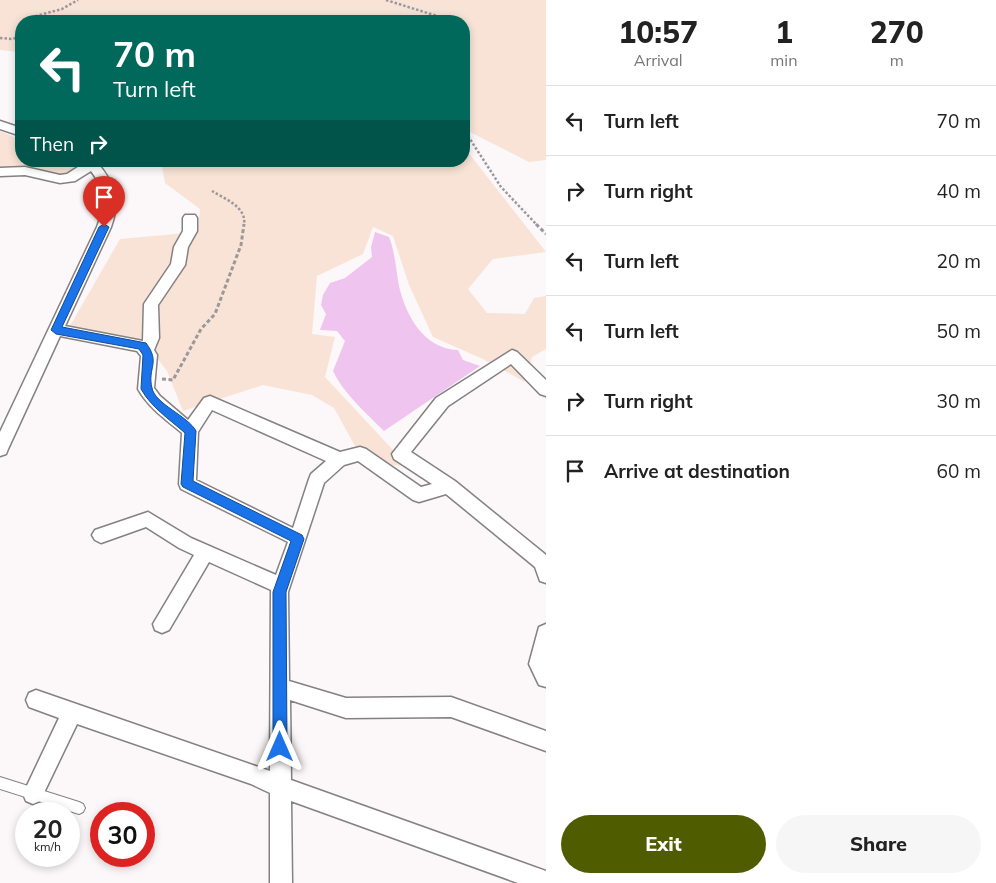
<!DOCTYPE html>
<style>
:root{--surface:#fff;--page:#f6f6f6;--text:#222;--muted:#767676;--line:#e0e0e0;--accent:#4f5d00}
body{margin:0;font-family:Mulish,sans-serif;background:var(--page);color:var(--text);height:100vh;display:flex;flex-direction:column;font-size:19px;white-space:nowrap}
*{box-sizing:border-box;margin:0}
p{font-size:16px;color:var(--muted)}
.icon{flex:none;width:28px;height:28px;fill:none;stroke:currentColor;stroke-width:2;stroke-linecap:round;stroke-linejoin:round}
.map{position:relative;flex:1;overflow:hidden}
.side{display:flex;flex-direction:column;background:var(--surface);width:450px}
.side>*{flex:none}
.guide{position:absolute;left:15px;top:15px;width:455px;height:152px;border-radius:20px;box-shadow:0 2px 8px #0003;background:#00695c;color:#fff;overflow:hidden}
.speed{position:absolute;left:15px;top:802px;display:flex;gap:10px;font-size:25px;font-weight:700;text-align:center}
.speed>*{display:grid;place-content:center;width:65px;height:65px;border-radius:50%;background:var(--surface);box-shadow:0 2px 8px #0003;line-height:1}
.speed small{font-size:12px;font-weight:400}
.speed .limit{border:8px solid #d22;background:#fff;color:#111}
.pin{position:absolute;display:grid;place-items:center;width:42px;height:42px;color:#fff;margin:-51px -21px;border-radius:50% 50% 50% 0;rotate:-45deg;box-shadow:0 0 5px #0007}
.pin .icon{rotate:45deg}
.me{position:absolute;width:55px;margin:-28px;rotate:0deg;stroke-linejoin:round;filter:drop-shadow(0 0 4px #0008)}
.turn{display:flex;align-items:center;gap:18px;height:105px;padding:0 15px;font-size:22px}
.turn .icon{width:65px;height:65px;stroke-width:2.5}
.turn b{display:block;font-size:35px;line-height:42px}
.then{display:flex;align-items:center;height:48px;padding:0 15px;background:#0003;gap:10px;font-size:19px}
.eta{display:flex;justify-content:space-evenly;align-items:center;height:85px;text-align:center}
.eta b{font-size:30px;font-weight:800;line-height:35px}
.primary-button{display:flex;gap:10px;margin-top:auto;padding:10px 15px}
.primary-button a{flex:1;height:58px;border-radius:30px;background:var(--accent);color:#fff;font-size:20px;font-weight:800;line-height:58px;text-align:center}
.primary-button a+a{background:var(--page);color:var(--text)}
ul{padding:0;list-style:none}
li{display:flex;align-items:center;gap:15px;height:70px;padding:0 15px;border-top:1px solid var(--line)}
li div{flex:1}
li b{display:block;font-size:19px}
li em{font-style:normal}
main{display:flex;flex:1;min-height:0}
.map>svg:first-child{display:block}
</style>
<main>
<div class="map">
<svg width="546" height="883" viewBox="0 0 546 883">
<rect width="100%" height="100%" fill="#fcf7f8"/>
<g fill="#f8e3d6">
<polygon points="0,0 546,0 546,160 529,162 464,129 464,21 21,21 21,52 0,50"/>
<polygon points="0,131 21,140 21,161 67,161 76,169 61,175 0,169"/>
<polygon points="464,147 546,252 493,259 468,289 487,313 525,314 534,298 546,296 546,349 532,357 525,382 483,359 433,337 409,285 393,236 373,227 363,254 317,276 312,334 335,337 325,377 408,466 388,465 355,446 334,408 312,395 263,385 183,411 167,371 144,341 70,326 120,239 198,232 200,209 165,183 161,161 464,161"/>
</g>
<path fill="#efc4ef" d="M375 232 389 237C395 252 396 270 399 286 406 316 424 349 458 350L463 360 480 366 384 431C365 412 344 394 333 371L345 341 337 331 320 330 326 314 321 305 323 295 330 283 345 278 372 257 371 247Z"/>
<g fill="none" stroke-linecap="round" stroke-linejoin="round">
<g stroke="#858182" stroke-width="2">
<polygon id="service" points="0,777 79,802 83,804 85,808 83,812 79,814 0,789"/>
</g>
<g stroke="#858182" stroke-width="3">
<g id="minor">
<polygon points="0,121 21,128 21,136 0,129"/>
<path d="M83 161H96C115 184 121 199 111 227L65 326 143 341 144 304 171 264 174 247 183 231V218L185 215H195L197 218V231L188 247 185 265 158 305 159 338 154 350 157 355 154 388 160 396 188 420 204 398 210 396 340 452 360 447 366 449 421 487 432 484 394 459 392 454 436 398 512 350 517 352 546 380V396L540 394 511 364 448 406 411 452 455 481 546 555V583L540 581 535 567 446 494 419 502 413 500 358 461 344 465 324 483 288 592 289 681 346 698 451 697 546 731V751L451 717 346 718 290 700 291 780 546 871V883H518L291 801 292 883H270V793L251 784 77 724 40 801 33 804 26 801 23 794 59 718 29 707 26 700 29 693 36 690 270 771 271 590 209 562 169 630 162 633 155 630 153 624 194 555 179 548 146 527 101 543 95 540 92 535 95 530 148 512 191 538 276 575 288 542 181 489 179 484 182 433C166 420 148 407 138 389L141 356 137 351 60 336 8 449 6 454 0 456V432L97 227C105 206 105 189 91 171L75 181 60 183 25 175 0 176V168L25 167 60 175 67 174 84 163ZM212 410 326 461 311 474 309 479 293 528 196 480 198 432Z"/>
<polygon points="546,624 546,687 539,685 529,664 539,627"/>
</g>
</g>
<g stroke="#9c9899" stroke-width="2.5" stroke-dasharray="2.5 2" stroke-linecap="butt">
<polyline points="386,0 437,16 444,19 443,21"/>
<polyline points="28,21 32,17 62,9 78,0"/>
<polyline points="0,38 13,39 21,35"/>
<polyline points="464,134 468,136 501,187 537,225"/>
<path d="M212 191C225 199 247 207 244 225"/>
</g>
<g stroke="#9c9899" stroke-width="3" stroke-dasharray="4 2.5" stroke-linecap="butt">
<polyline points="536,224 546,234"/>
<polyline points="162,379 173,380 201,329 215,314 241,245 244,224"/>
</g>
<use href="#service" fill="#fff" fill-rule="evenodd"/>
<use href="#minor" fill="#fff" fill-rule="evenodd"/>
</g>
<path fill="#1a73e8" stroke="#114b97" d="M104 224 109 227 62 327 146 343C161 363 147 368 152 388 155 404 188 416 196 431L193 481 302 535 304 539 286 592 287 747 285 752 280 754 275 752 273 747V592L291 541 183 487 181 484 185 433C169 419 151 407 141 389L143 355 139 349 56 334 51 330 99 227Z"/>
</svg>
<div class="speed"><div>20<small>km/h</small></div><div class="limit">30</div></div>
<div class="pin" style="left:104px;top:227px;background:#d93025"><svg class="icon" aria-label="arrive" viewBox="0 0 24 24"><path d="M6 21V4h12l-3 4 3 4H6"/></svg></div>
<svg class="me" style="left:280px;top:747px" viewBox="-20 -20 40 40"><path d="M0-17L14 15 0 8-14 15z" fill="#1a73e8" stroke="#fff" stroke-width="4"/></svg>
<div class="guide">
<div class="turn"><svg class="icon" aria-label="left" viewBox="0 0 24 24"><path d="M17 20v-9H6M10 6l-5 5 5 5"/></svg><div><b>70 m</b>Turn left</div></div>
<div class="then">Then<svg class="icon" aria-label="right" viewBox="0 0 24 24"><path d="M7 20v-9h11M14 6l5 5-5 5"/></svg></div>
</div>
</div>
<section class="side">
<div class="eta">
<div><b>10:57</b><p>Arrival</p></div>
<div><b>1</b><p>min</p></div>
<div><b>270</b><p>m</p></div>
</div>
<ul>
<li><svg class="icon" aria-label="left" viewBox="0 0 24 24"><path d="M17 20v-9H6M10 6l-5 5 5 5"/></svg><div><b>Turn left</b></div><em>70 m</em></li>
<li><svg class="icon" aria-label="right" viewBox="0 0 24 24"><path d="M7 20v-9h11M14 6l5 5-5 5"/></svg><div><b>Turn right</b></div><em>40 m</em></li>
<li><svg class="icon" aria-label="left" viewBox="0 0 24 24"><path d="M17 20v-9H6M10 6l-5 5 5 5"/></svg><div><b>Turn left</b></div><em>20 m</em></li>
<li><svg class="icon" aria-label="left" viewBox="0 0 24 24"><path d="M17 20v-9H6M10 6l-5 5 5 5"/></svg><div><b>Turn left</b></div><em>50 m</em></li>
<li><svg class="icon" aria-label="right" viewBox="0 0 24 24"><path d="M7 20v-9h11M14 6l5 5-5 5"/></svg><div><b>Turn right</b></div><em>30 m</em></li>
<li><svg class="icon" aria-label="arrive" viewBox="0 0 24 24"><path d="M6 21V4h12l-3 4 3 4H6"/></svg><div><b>Arrive at destination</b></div><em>60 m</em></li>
</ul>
<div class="primary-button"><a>Exit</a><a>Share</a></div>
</section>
</main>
